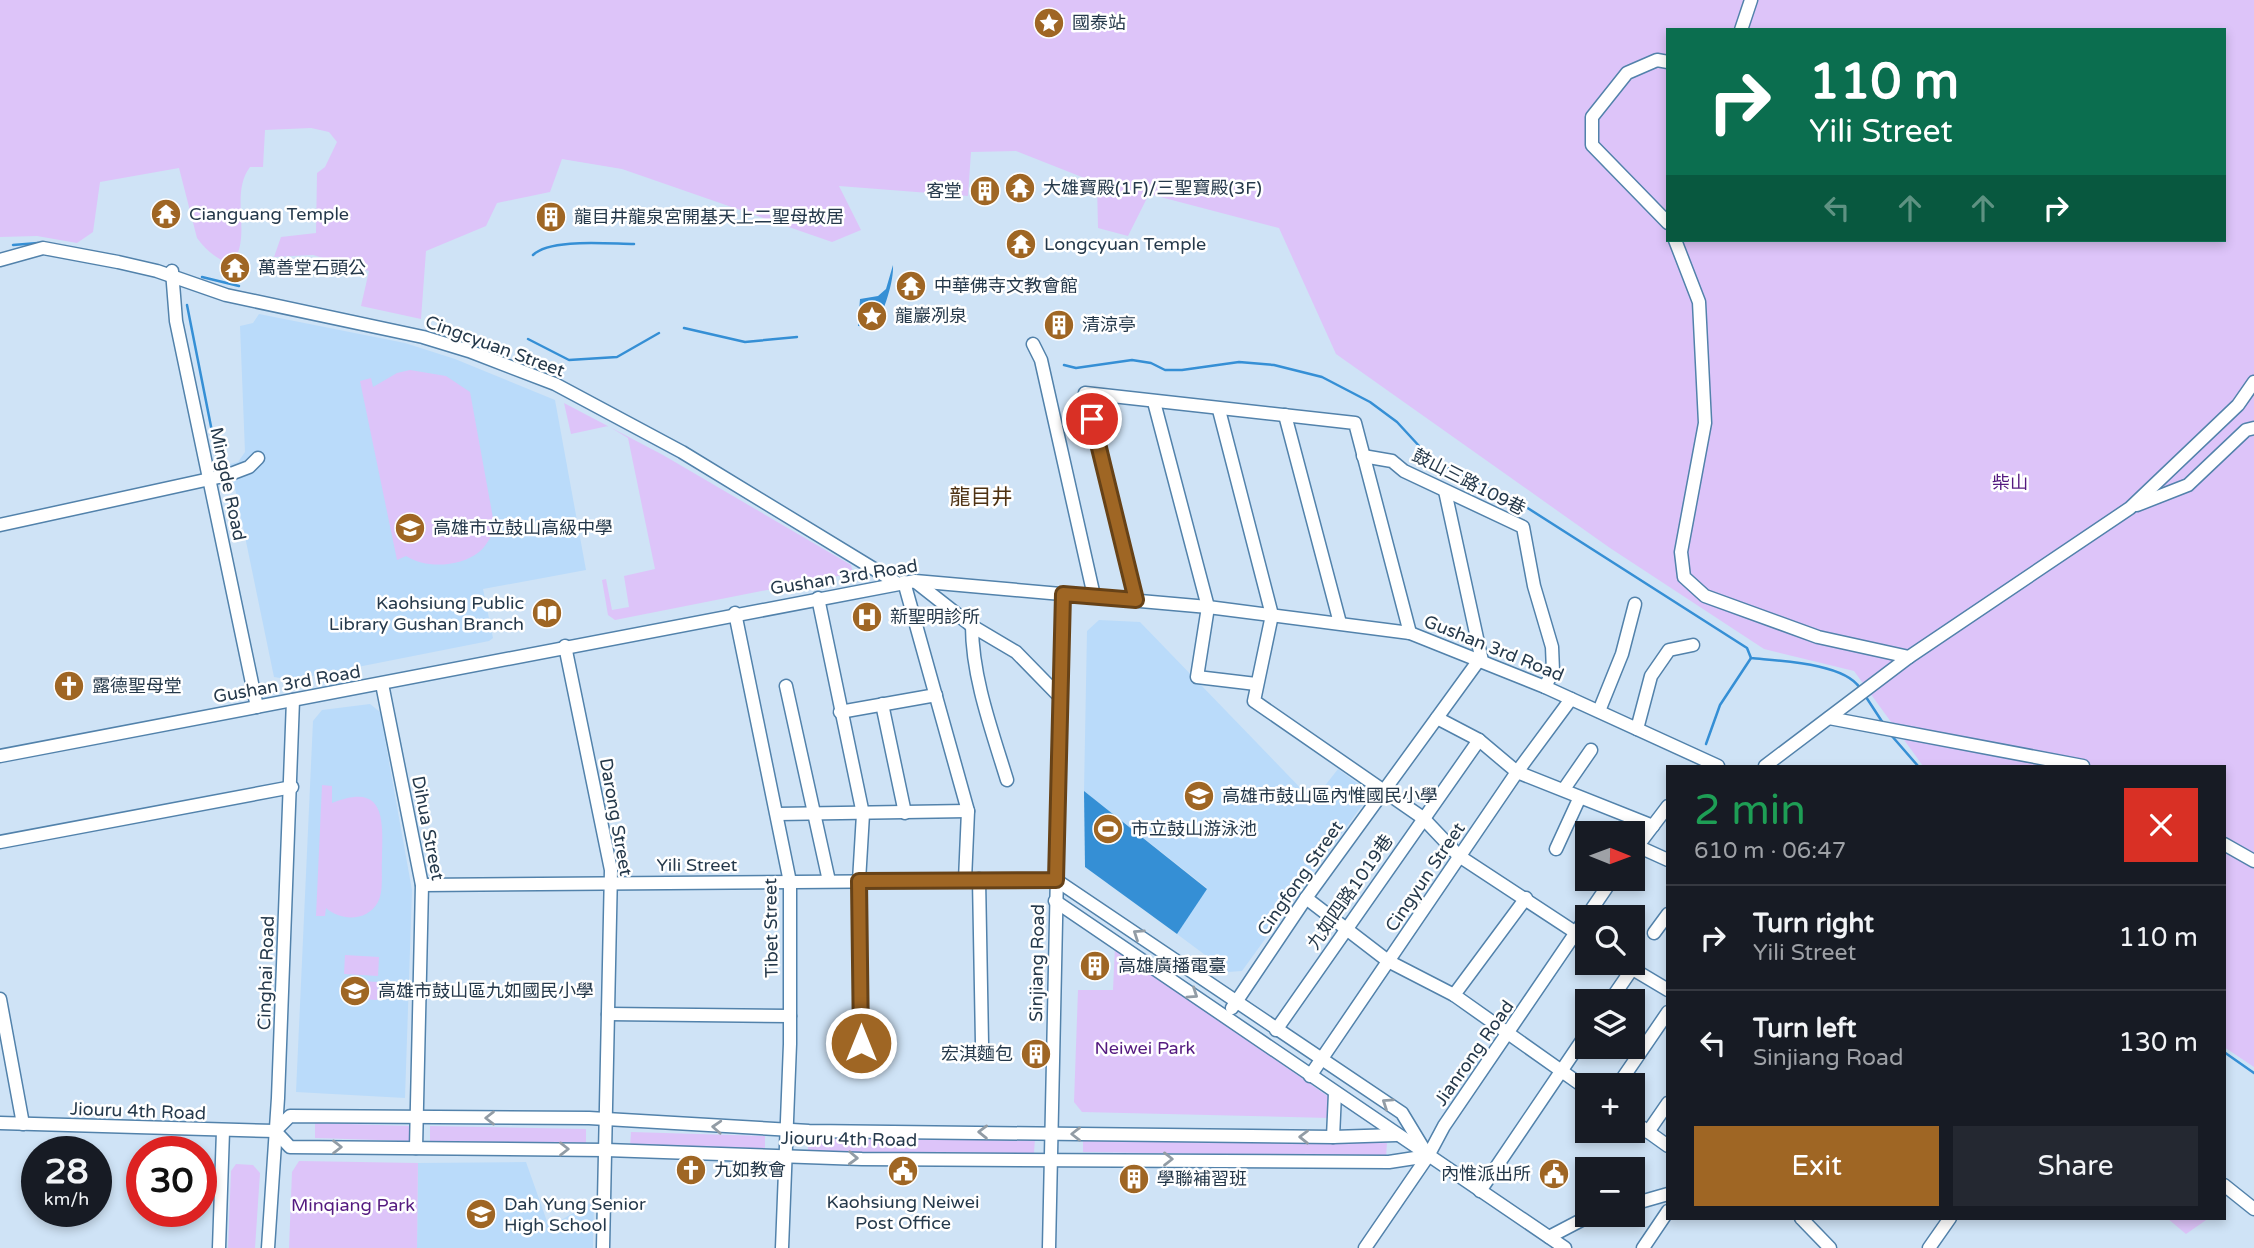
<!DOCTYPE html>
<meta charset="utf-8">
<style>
:root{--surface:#171b24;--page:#242831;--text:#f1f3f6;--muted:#9ea1a6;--line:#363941;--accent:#9f6624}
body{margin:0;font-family:"Varela Round","Noto Sans TC",sans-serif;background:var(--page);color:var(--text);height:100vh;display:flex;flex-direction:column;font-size:26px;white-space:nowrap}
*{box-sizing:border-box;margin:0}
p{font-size:23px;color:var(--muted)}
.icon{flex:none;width:38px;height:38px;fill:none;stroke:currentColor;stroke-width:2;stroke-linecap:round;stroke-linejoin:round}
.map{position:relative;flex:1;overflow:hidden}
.details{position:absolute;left:1666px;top:765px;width:560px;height:455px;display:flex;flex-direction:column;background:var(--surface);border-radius:0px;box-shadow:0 4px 10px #0003}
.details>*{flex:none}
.hud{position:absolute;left:1666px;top:28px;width:560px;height:214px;border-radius:0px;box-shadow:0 4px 10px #0003;background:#0b6e4f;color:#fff;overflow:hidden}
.needle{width:46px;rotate:91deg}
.controls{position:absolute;left:1575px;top:821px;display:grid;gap:14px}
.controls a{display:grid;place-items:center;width:70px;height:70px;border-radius:0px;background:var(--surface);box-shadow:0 4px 10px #0003;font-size:35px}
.speed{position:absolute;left:21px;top:1136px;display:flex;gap:14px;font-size:35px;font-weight:700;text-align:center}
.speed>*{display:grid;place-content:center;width:91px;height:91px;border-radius:50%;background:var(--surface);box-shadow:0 4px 10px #0003;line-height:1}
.speed small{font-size:18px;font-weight:400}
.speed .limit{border:10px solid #d22;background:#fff;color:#111}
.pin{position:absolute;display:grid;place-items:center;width:60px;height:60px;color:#fff;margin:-30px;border:4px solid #fff;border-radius:50%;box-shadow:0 2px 7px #0007}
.me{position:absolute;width:77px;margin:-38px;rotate:0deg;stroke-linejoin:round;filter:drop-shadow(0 0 5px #0008)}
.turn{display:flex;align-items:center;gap:24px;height:147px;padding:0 28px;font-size:32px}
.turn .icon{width:91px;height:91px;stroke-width:2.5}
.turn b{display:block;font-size:49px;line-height:60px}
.lanes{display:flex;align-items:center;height:66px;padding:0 28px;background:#0003;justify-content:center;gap:35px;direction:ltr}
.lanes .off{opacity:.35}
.round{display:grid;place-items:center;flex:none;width:74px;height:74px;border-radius:0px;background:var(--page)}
.summary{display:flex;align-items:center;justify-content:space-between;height:119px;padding:0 28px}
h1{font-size:42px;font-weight:600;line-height:52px;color:#1e9e55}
.button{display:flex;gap:14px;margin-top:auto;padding:14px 28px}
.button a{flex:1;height:80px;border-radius:0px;background:var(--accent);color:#fff;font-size:28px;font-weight:600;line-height:80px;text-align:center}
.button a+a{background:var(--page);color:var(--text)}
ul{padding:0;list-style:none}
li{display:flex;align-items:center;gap:21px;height:105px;padding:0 28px;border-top:2px solid var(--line)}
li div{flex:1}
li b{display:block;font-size:26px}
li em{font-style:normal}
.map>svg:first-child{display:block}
</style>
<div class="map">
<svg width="2254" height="1248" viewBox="0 0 2254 1248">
<rect width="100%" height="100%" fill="#cfe3f6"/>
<g fill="#badbfa">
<polygon points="259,314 405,343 455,359 555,400 586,570 483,589 493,638 489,641 292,680 274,677 230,464 238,462 245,452 240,326 253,323"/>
<polygon points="1099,620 1140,622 1313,801 1338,769 1361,786 1363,804 1242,971 1228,972 1177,934 1207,888 1084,791 1087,631"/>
<polygon points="370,704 380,712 412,890 405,1098 296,1092 313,721 322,710"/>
<polygon points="526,1162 549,1227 594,1201 593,1248 417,1248 418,1163"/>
</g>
<g fill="#ddc4f9" fill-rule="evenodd">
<path d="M0 0H2254V1067L2224 1047V766H1923L1854 671 1764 649 1610 548 1336 354 1279 228 1149 194 1128 236 1098 228 1097 183 1016 151 971 152 968 196 839 186 861 230 832 242 622 169 562 159 550 192 497 203 486 226 426 251 421 319 361 306 369 271 313 255 274 257 281 237 316 233 317 173 325 167 337 142 329 132 311 128 265 130 263 167H250C229 195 253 236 232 264 218 261 205 249 197 238L179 168 100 182 93 232 77 243 37 236 0 237ZM1668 30H2224V240H1668Z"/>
<path d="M410 370 446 376 470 392 495 529C491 536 486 547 479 552 460 567 426 569 406 556L397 560 360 381 371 378 373 387 397 373Z"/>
<polygon points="564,403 663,455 851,565 853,573 615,620 608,615 602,580 606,579 612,610 629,607 624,576 655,569 628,438 608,426 571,434"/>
<path d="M322 785 332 786V803C386 781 383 820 382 859 381 872 384 891 378 902 367 922 341 921 326 908L325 916H316Z"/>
<polygon points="1115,947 1329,1097 1329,1118 1082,1112 1074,1102 1078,990 1113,990"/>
<polygon points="345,955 379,957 378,976 344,974"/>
<polygon points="344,980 378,982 377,1000 343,998"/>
<polygon points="315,1123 411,1126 410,1141 315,1138"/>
<polygon points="430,1126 586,1129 586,1144 430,1141"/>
<polygon points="631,1132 765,1136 765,1152 630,1147"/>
<polygon points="808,1137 1035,1138 1034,1153 808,1152"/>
<polygon points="1083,1138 1387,1143 1386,1157 1083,1152"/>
<polygon points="299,1161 418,1163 417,1248 289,1248 292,1172"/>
<polygon points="236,1164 253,1165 260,1173 255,1248 228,1248 231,1171"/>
<polygon points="2167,1218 2209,1218 2186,1234"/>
</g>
<g fill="#358fd5">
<path d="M893 265C894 281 884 313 874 327L858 326 860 299 878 296 886 289Z"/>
<polygon points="1084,791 1207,889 1177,934 1085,867"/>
</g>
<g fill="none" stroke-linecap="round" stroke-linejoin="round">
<g stroke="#358fd5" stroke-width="2.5">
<polyline points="13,245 38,243"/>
<path d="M533 255C550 238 610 244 634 244"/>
<polyline points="202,277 239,286"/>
<polyline points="187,305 219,467"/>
<polyline points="684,328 745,342 797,337"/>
<polyline points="528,339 569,360 617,357 659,333"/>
<path d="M1064 365 1076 368 1132 360 1151 363 1165 370H1182L1239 362 1274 365 1322 377 1370 402 1397 422 1432 460 1526 507 1747 648 1751 658C1780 661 1844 663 1860 688"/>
<polyline points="1866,697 1883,723"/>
<polyline points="1891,735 1918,766"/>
<polyline points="1706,744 1720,705 1751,658"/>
<polyline points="2224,1052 2254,1073"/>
</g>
<g stroke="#5282ab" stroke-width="15">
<g id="minor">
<polyline points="1741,30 1751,0"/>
<polyline points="1668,62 1657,60 1627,73 1592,117 1592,145 1668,223"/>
<polyline points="1675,240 1699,302 1705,423 1681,552 1684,577 1705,596 1818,637 1909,657 2130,508 2238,405 2254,382"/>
<polyline points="0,260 43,248 118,262 157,271 226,295 423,337 469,351 555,384 682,452 897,583"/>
<polyline points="172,271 176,321 257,707"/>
<polyline points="1033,344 1041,360 1094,596"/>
<polyline points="1154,402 1208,607 1197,677 1256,684"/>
<polyline points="1219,410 1272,615 1254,701 1423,818 1459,856 1587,940"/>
<polyline points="1285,415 1340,623"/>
<polyline points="1363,456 1392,461 1404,471 1523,527 1534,586 1552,647 1553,671 1545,687"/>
<polyline points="1445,491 1482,661"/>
<polyline points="2137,505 2188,485 2246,430 2254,428"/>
<polyline points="0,525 228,475 249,467 258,458"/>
<polyline points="904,582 968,811 965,880"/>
<polyline points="916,582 972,626 1016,652 1060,697"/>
<polyline points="818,598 863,814 859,881 861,1043"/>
<polyline points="1136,600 1085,393 1355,423 1410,633"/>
<polyline points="735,613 790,882 790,1044 782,1248"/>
<path d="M972 626C972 677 992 731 1007 780"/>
<polyline points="565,646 611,870 603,1248"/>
<polyline points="382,684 422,885 416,1148"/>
<polyline points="786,686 829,881"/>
<polyline points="882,704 905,813"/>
<polyline points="1599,711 1622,654 1635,604"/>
<polyline points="840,712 936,695"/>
<polyline points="1437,718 1479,740 1517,772 1653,826"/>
<polyline points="1829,718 2083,766"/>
<polyline points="1637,729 1651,676 1669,650 1693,645"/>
<polyline points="0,756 915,581 1208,607 1410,633 1545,687 1718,766"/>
<polyline points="1765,766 1909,657"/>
<polyline points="1564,789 1591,750"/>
<polyline points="777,814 968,811"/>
<polyline points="0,842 292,787"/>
<polyline points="2224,844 2254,861"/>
<polyline points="1637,846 1668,860"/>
<polyline points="1556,849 1579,799"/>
<polyline points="1633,852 1668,806"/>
<polyline points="979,879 982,1043"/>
<polyline points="422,885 1056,880 1402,1113 1428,1156"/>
<polyline points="1306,898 1388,961 1454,995"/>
<polyline points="1526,898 1454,995 1587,1089"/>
<polyline points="1055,901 1565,1248"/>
<polyline points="1654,933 1668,914"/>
<polyline points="1621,962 1668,990"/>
<polyline points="0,999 23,1124"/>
<polyline points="1610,1001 1632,969"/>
<polyline points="1232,1008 1306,898 1479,660"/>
<polyline points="608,1014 790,1016"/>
<polyline points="1276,1030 1479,740"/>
<polyline points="1310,1076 1517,772 1571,699"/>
<polyline points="1618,1085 1668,1012"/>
<polyline points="1633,1121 1668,1146"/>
<polyline points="0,1123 275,1131 290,1147 606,1150 862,1159 1389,1162 1428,1156"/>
<polyline points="275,1131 290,1116 589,1118 809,1131 1333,1137 1396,1135"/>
<polyline points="1648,1132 1668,1103"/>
<polyline points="1333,1137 1335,1093"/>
<polyline points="2224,1185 2254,1209"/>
<polyline points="1480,1191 1587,1033"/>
<polyline points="1633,1204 1668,1194"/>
<polyline points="1801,1218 1830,1248"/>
<polyline points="1549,1237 1593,1214"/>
<polyline points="219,1248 223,1131"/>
<polyline points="268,1248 278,1098 293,700"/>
<polyline points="1049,1248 1063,594"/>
<polyline points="1365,1248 1428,1156 1444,1126 1613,878"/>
<polyline points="1643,1248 1668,1211"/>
<polyline points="1929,1248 1950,1218"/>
</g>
</g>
<use href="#minor" stroke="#fff" stroke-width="12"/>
</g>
<defs><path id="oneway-chevron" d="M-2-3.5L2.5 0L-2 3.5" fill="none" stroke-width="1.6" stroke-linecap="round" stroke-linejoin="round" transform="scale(1.75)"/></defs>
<g stroke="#929ca5">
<use href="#oneway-chevron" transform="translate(1138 934) rotate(-146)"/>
<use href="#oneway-chevron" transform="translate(1193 994) rotate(34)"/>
<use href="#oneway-chevron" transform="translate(1387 1103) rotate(-146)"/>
<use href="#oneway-chevron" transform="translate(490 1118) rotate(-180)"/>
<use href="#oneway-chevron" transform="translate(717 1127) rotate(-177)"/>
<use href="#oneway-chevron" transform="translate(983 1132) rotate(-179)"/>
<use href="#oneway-chevron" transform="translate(1076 1134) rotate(-180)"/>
<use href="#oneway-chevron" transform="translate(1304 1137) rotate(-179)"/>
<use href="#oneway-chevron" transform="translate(337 1147)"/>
<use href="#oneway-chevron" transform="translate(564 1149)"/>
<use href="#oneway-chevron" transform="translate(853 1158) rotate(2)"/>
<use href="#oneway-chevron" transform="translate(1168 1159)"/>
</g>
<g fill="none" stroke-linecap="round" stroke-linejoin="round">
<g stroke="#674217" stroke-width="18">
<polyline id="route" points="861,1043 859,881 1056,880 1063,594 1136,600 1092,419"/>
</g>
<use href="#route" stroke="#9f6624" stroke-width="12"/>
</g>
<defs>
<g id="sight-disc" transform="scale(1.575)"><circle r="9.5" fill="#9f6624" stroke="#fff"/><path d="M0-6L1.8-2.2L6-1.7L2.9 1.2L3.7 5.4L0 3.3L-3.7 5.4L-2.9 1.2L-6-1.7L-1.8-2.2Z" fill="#fff"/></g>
<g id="temple-disc" transform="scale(1.575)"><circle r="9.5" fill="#9f6624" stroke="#fff"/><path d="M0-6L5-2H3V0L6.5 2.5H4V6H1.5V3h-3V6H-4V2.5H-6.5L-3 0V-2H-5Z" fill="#fff"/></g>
<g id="building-disc" transform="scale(1.575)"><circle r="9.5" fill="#9f6624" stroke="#fff"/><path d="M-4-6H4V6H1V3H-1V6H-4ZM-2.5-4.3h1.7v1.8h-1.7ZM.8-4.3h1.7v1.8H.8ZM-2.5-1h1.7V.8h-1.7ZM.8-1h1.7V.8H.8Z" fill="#fff"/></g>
<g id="school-disc" transform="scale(1.575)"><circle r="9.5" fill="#9f6624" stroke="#fff"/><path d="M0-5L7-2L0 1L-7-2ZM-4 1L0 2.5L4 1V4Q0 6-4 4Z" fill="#fff"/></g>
<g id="library-disc" transform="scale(1.575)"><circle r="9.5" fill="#9f6624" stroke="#fff"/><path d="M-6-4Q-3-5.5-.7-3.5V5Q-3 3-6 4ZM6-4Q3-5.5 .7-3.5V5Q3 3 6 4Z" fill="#fff"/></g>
<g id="hospital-disc" transform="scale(1.575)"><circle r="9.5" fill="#9f6624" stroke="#fff"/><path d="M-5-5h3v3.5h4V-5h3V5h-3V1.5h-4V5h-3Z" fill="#fff"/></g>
<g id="church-disc" transform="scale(1.575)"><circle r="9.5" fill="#9f6624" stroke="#fff"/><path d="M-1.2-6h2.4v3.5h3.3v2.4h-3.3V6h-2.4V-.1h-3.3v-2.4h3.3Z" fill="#fff"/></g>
<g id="stadium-disc" transform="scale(1.575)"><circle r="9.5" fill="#9f6624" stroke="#fff"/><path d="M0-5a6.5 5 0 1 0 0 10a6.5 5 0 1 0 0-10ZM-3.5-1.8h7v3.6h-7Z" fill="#fff"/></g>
<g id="civic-disc" transform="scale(1.575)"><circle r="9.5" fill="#9f6624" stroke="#fff"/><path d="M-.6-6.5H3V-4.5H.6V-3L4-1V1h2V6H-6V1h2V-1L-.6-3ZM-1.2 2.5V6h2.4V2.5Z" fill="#fff"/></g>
</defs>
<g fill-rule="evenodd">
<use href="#sight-disc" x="1049" y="23"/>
<use href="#temple-disc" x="1020" y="188"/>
<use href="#building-disc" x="985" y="191"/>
<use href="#temple-disc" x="166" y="214"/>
<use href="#building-disc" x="551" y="217"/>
<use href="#temple-disc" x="1021" y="244"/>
<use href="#temple-disc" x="235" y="268"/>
<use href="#temple-disc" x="911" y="286"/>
<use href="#sight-disc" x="872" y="316"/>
<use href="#building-disc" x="1059" y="325"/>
<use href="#school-disc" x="410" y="528"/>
<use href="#library-disc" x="547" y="613"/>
<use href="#hospital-disc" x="867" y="617"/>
<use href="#church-disc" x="69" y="686"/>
<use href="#school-disc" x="1199" y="796"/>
<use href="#stadium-disc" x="1108" y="829"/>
<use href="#building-disc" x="1095" y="966"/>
<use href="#school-disc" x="355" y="991"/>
<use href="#building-disc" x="1036" y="1054"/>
<use href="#church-disc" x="691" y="1170"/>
<use href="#civic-disc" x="903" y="1171"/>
<use href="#civic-disc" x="1554" y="1174"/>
<use href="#building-disc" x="1134" y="1179"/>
<use href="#school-disc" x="481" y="1214"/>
</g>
<g text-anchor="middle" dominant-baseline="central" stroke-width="5" stroke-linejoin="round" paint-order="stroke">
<g font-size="18" fill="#25394b" stroke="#fff" text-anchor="start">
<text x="1072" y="23">國泰站</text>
<text x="1043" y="188">大雄寶殿(1F)/三聖寶殿(3F)</text>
<text x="962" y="191" text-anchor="end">客堂</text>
<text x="189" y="214">Cianguang Temple</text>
<text x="574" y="217">龍目井龍泉宮開基天上二聖母故居</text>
<text x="1044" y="244">Longcyuan Temple</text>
<text x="258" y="268">萬善堂石頭公</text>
<text x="934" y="286">中華佛寺文教會館</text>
<text x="895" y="316">龍巖冽泉</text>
<text x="1082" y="325">清涼亭</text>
<text x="433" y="528">高雄市立鼓山高級中學</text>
<text x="524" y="603" text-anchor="end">Kaohsiung Public<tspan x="524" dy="21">Library Gushan Branch</tspan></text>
<text x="890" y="617">新聖明診所</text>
<text x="92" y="686">露德聖母堂</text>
<text x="1222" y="796">高雄市鼓山區內惟國民小學</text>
<text x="1131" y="829">市立鼓山游泳池</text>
<text x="1118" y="966">高雄廣播電臺</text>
<text x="378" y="991">高雄市鼓山區九如國民小學</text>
<text x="1013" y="1054" text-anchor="end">宏淇麵包</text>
<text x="714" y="1170">九如教會</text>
<text x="1531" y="1174" text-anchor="end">內惟派出所</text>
<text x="1157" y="1179">學聯補習班</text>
<text x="903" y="1202" text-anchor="middle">Kaohsiung Neiwei<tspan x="903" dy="21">Post Office</tspan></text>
<text x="504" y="1204">Dah Yung Senior<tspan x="504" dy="21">High School</tspan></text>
</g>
<g font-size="18" fill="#25394b" stroke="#fff">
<text transform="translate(495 346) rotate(20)">Cingcyuan Street</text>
<text transform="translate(1469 482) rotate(27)">鼓山三路109巷</text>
<text transform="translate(228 484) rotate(78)">Mingde Road</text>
<text transform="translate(844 577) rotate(-9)">Gushan 3rd Road</text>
<text transform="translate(1494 648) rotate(22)">Gushan 3rd Road</text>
<text transform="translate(287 684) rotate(-10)">Gushan 3rd Road</text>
<text transform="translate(616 817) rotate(80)">Darong Street</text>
<text transform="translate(428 828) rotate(79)">Dihua Street</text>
<text x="697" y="865">Yili Street</text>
<text transform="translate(1425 877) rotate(-56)">Cingyun Street</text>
<text transform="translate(1300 878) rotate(-55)">Cingfong Street</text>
<text transform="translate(1350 892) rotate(-55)">九如四路1019巷</text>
<text transform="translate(771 928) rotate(-91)">Tibet Street</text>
<text transform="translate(1037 963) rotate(-89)">Sinjiang Road</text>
<text transform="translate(266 973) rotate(-88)">Cinghai Road</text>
<text transform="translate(1474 1053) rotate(-55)">Jianrong Road</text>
<text transform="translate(138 1111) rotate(2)">Jiouru 4th Road</text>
<text transform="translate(849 1139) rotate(1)">Jiouru 4th Road</text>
</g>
<g font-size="18" fill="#541a7f" stroke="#fff">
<text x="2010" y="483">柴山</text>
<text x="1145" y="1048">Neiwei Park</text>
<text x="353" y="1205">Minqiang Park</text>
</g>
<g font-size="21" fill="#4e3213" stroke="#fff">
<text x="981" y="497">龍目井</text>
</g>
</g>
</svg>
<div class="controls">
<a><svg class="needle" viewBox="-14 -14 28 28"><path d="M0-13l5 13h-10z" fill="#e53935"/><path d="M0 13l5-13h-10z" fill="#9ea1a6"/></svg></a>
<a><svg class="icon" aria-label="search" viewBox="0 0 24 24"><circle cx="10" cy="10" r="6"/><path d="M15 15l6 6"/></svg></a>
<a><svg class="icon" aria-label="layers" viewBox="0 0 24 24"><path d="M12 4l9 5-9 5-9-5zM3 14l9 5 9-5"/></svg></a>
<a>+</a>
<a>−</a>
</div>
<div class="speed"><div>28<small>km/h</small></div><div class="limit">30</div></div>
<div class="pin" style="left:1092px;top:419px;background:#d93025"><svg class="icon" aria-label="arrive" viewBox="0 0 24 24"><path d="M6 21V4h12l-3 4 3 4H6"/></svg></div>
<svg class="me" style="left:861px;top:1043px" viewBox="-20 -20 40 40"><circle r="17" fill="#9f6624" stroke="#fff" stroke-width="3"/><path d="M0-11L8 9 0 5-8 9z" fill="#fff"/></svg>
<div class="hud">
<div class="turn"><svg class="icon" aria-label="right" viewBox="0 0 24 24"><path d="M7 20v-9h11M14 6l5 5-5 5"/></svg><div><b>110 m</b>Yili Street</div></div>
<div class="lanes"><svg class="icon off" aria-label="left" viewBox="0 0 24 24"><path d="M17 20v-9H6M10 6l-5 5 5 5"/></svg><svg class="icon off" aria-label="ahead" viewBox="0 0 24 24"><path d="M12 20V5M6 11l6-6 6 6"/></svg><svg class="icon off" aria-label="ahead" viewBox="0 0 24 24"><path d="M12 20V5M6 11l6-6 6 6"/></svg><svg class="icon" aria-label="right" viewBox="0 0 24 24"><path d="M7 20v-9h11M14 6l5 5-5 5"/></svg></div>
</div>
<section class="details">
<div class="summary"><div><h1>2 min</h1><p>610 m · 06:47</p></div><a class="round" style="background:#d93025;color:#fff"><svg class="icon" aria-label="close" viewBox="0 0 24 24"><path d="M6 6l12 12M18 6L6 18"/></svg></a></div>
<ul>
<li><svg class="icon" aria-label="right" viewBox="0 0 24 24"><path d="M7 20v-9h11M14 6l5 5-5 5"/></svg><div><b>Turn right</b><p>Yili Street</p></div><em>110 m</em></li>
<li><svg class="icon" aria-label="left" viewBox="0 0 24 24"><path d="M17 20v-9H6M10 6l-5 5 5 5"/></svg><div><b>Turn left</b><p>Sinjiang Road</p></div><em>130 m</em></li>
</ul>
<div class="button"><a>Exit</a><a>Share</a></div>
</section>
</div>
